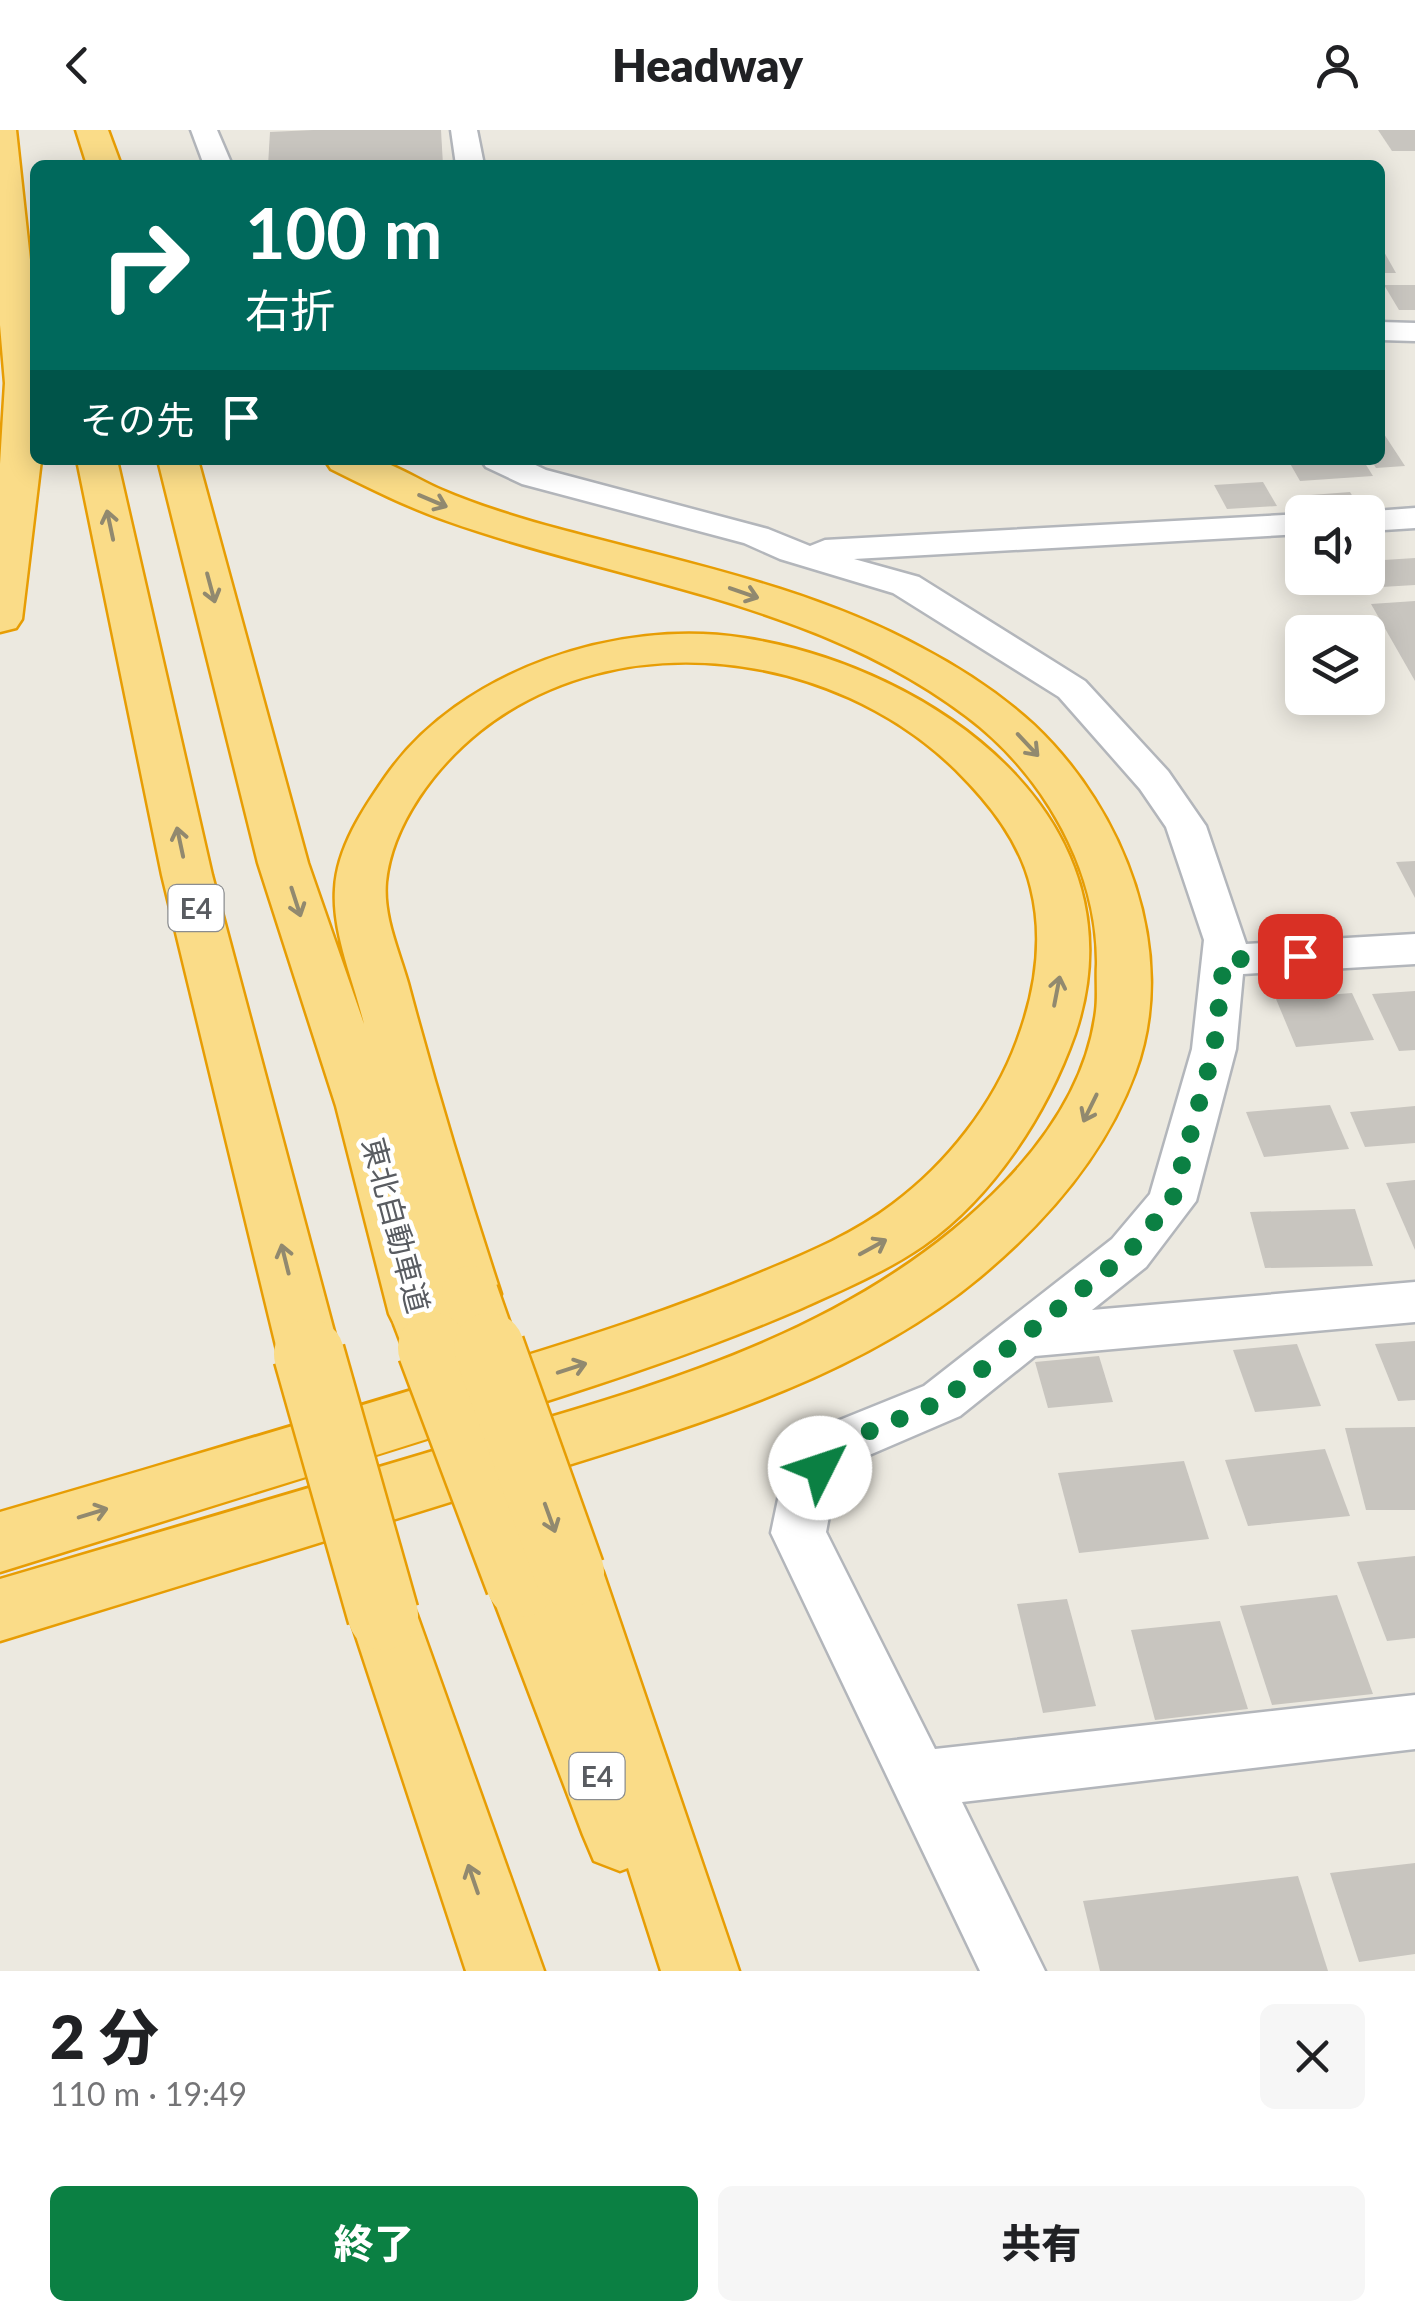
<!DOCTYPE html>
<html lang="ja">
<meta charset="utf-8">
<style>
:root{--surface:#fff;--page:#f6f6f6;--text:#202124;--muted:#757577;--accent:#0b8043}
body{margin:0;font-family:Lato,"Noto Sans JP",sans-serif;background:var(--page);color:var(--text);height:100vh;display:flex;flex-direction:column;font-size:38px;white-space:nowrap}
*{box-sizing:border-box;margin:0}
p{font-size:32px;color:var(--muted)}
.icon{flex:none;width:55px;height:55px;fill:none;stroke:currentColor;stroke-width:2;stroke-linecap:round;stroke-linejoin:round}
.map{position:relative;height:1841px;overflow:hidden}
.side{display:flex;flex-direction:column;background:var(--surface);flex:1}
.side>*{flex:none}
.banner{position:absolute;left:30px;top:30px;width:1355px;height:305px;border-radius:15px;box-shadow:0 5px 25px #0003;background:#00695c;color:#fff;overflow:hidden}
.fabs{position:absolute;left:1285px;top:365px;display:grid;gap:20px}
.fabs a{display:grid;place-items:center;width:100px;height:100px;border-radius:15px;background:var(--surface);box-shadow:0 5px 25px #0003;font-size:50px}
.pin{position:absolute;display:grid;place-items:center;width:85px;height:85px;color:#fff;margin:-42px;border-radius:20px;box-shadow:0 5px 15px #0006}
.me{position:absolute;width:110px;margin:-55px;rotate:49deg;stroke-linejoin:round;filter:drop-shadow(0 0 8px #0008)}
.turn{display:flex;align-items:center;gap:35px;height:210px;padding:0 50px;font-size:45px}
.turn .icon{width:130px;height:130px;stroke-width:2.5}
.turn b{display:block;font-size:70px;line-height:85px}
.then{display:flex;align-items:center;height:95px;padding:0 50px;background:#0003;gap:20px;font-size:38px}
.round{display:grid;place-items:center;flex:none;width:105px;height:105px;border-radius:15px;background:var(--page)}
.headline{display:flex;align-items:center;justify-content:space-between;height:170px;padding:0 50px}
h1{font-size:60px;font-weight:800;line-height:75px}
.action{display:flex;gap:20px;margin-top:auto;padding:20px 50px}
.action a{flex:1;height:115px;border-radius:15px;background:var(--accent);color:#fff;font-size:40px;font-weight:800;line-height:115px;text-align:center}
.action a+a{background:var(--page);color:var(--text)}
header{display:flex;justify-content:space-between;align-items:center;height:130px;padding:0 50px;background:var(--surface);font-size:45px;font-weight:800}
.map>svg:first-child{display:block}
</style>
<header><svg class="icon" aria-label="back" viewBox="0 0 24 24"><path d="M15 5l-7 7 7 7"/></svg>Headway<svg class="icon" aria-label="person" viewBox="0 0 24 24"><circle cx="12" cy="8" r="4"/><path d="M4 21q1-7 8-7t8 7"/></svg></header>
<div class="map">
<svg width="1415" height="1841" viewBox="0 0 1415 1841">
<rect width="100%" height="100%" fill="#ece9e0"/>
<g fill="#c8c5bf">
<polygon points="313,0 441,0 443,35 268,35 270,2"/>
<polygon points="1378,0 1415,0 1415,21 1392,21"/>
<polygon points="1380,120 1383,120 1396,143 1380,143"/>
<polygon points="1384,155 1415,155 1415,180 1399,180"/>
<polygon points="1384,304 1405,336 1376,338 1371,330 1380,330 1380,305"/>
<polygon points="1288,330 1363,330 1373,346 1300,351"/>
<polygon points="1263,352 1277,376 1227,379 1214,355"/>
<polygon points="1350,362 1361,380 1321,382 1311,365"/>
<polygon points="1415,428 1415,455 1365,458 1359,448 1368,448 1368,431"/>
<polygon points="1415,471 1415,551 1371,474"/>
<polygon points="1415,731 1415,768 1396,732"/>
<polygon points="1415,861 1415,920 1399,921 1372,864"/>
<polygon points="1352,863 1374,910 1296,917 1276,869"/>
<polygon points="1330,975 1349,1019 1264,1027 1246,982"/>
<polygon points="1415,976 1415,1013 1365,1017 1350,982"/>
<polygon points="1415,1050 1415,1120 1386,1053"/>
<polygon points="1355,1079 1373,1136 1265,1138 1250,1082"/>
<polygon points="1415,1211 1415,1270 1398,1271 1375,1214"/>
<polygon points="1297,1214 1321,1276 1255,1282 1233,1220"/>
<polygon points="1099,1226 1113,1272 1048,1278 1035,1232"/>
<polygon points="1415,1297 1415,1380 1366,1380 1345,1298"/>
<polygon points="1325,1319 1350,1386 1248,1396 1225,1330"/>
<polygon points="1184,1331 1209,1409 1079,1423 1058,1343"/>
<polygon points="1415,1426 1415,1508 1387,1511 1357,1432"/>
<polygon points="1337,1465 1373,1564 1272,1575 1240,1476"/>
<polygon points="1067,1469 1096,1576 1043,1583 1017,1474"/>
<polygon points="1220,1491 1248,1579 1155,1590 1131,1500"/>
<polygon points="1415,1733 1415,1824 1359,1832 1330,1743"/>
<polygon points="1298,1746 1328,1841 1100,1841 1083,1771"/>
</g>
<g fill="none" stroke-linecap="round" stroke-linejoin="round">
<polyline stroke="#c7c6c0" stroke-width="30" stroke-dasharray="30 15" stroke-linecap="butt" points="0,165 35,166"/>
<g stroke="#b3b6bb" stroke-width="5">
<g id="minor">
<polygon points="191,0 217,0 232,35 204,35"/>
<polygon points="451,0 477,0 484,35 456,35"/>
<polygon points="1380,192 1415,193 1415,211 1380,210"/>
<polygon points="481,330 525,330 546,340 768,399 810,416 825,410 1302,384 1302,404 854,429 919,447 1085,551 1168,641 1206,696 1246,814 1415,804 1415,834 1243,844 1236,919 1196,1071 1146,1137 1092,1180 1415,1152 1415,1192 1035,1226 960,1286 853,1332 833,1365 826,1402 935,1619 1415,1565 1415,1619 962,1672 1045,1841 980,1841 771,1403 780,1360 815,1300 924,1256 1112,1109 1150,1064 1192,919 1204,810 1166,697 1140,659 1059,567 893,463 780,429 744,413 522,354 486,337"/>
<polygon points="1415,378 1415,398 1368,401 1368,382 1361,382"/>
</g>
</g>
<g stroke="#e79d04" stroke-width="5">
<g id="motorway">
<polygon points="0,0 16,0 35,176 35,330 41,330 22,489 16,498 0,502 0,334 5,253 0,195"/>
<polygon points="76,0 108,0 121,35 87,35"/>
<polygon points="77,330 117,330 212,745 340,1224 331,1242 309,1250 287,1242 278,1224 162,745"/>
<path d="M158 330H198L308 733 364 894C354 852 332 803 335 759 337 718 363 679 386 646 460 540 618 488 744 508 932 537 1147 689 1075 904 1047 984 993 1067 923 1116 885 1142 842 1160 800 1179 712 1217 620 1248 528 1277 353 1333 176 1387 0 1442V1382C162 1335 324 1287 485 1238 581 1209 675 1179 767 1140 810 1122 855 1103 893 1074 947 1034 994 974 1017 911 1035 863 1044 810 1031 758 1020 711 989 673 956 640 833 520 619 491 480 601 435 637 392 694 386 752 383 787 399 821 408 853 436 958 467 1061 501 1164L492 1181 470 1188 450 1182 442 1202 420 1209 398 1202 389 1184 336 976 258 733Z"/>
<path d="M325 330C340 330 359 327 374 330 396 334 420 351 442 360 479 376 519 388 559 399 681 432 810 457 922 518 962 539 1000 564 1034 595 1124 680 1180 822 1135 943 1105 1025 1046 1092 980 1147 849 1256 667 1303 508 1354 339 1407 169 1459 0 1511V1449C141 1408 282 1366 423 1324 629 1263 851 1212 1005 1052 1050 1005 1088 947 1096 881 1098 866 1096 849 1097 834 1098 738 1041 642 966 586 814 471 622 453 447 391 407 377 369 358 331 339Z"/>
<polygon points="569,1412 593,1421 603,1442 739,1841 661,1841 628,1738 620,1741 594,1731 583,1705 487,1452 497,1431 521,1422 541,1429 545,1421"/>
<polygon points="383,1454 407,1463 417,1485 544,1841 466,1841 349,1485 359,1463"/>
</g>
</g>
<use href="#minor" fill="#fff" fill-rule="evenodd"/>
<use href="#motorway" fill="#fadc88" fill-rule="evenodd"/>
<g stroke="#e79d04" stroke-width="61" stroke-linecap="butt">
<g id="motorway-bridge-far1">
<polyline points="470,1164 490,1221"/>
<polyline points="420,1184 434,1221"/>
</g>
</g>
<g stroke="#e79d04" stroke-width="75" stroke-linecap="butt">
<g id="motorway-bridge">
<polyline points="433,1218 521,1452"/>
<polyline points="489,1218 569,1442"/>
<polyline points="309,1224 383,1485"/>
</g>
</g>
<use href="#motorway-bridge-far1" stroke="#fadc88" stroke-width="56"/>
<use href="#motorway-bridge" stroke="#fadc88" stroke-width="70"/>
</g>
<defs><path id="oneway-shaft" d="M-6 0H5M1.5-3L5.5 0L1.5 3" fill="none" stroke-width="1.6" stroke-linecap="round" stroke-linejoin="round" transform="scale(2.5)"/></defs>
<g stroke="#91896f">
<use href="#oneway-shaft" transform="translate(433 371) rotate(23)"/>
<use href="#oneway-shaft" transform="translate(110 395) rotate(-102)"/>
<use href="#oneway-shaft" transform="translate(211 458) rotate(75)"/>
<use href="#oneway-shaft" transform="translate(744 463) rotate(19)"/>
<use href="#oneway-shaft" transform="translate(1028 615) rotate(47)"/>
<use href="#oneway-shaft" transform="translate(180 712) rotate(-102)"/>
<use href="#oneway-shaft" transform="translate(296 772) rotate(72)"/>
<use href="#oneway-shaft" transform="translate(1057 861) rotate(-79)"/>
<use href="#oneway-shaft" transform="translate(1090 978) rotate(116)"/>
<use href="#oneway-shaft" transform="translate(873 1117) rotate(-29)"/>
<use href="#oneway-shaft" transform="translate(285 1129) rotate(-104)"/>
<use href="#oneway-shaft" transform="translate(572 1238) rotate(-18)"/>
<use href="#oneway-shaft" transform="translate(93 1383) rotate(-17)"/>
<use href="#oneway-shaft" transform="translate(550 1388) rotate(70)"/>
<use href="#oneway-shaft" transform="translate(473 1749) rotate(-109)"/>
</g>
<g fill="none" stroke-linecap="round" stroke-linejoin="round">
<polyline stroke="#0b8043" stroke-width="18" stroke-dasharray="0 32.4" points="820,1338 834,1316 942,1271 1128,1123 1172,1071 1214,919 1224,830 1300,826"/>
</g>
<g text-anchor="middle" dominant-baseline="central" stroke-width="9" stroke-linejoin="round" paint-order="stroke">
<g fill="#fff" stroke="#8b8d90" stroke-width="2.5">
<rect x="168.5" y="755" width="55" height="46" rx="8"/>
<rect x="569.5" y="1623" width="55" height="46" rx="8"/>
</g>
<g font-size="28" font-weight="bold" fill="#595c61">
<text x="196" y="778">E4</text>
<text x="597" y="1646">E4</text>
</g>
<g font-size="30" fill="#595c61" stroke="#fff">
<text transform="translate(397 1095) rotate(75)">東北自動車道</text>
</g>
</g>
</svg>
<div class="fabs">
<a><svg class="icon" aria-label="sound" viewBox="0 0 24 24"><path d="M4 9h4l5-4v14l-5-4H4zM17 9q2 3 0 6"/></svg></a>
<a><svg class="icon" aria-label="layers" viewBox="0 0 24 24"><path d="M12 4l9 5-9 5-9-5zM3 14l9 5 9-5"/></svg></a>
</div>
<div class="pin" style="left:1300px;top:826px;background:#d93025"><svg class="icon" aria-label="arrive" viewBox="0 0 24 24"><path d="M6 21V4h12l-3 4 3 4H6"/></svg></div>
<svg class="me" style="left:820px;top:1338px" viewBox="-20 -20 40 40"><circle r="19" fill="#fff"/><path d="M0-13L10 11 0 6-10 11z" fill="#0b8043"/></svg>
<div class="banner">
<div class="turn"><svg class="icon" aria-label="right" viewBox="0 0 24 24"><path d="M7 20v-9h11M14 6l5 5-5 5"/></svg><div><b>100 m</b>右折</div></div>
<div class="then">その先<svg class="icon" aria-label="arrive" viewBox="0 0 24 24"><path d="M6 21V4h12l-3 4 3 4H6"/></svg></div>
</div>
</div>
<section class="side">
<div class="headline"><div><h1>2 分</h1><p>110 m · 19:49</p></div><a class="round"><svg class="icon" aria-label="close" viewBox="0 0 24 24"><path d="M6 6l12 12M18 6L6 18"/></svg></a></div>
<div class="action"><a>終了</a><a>共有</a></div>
</section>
